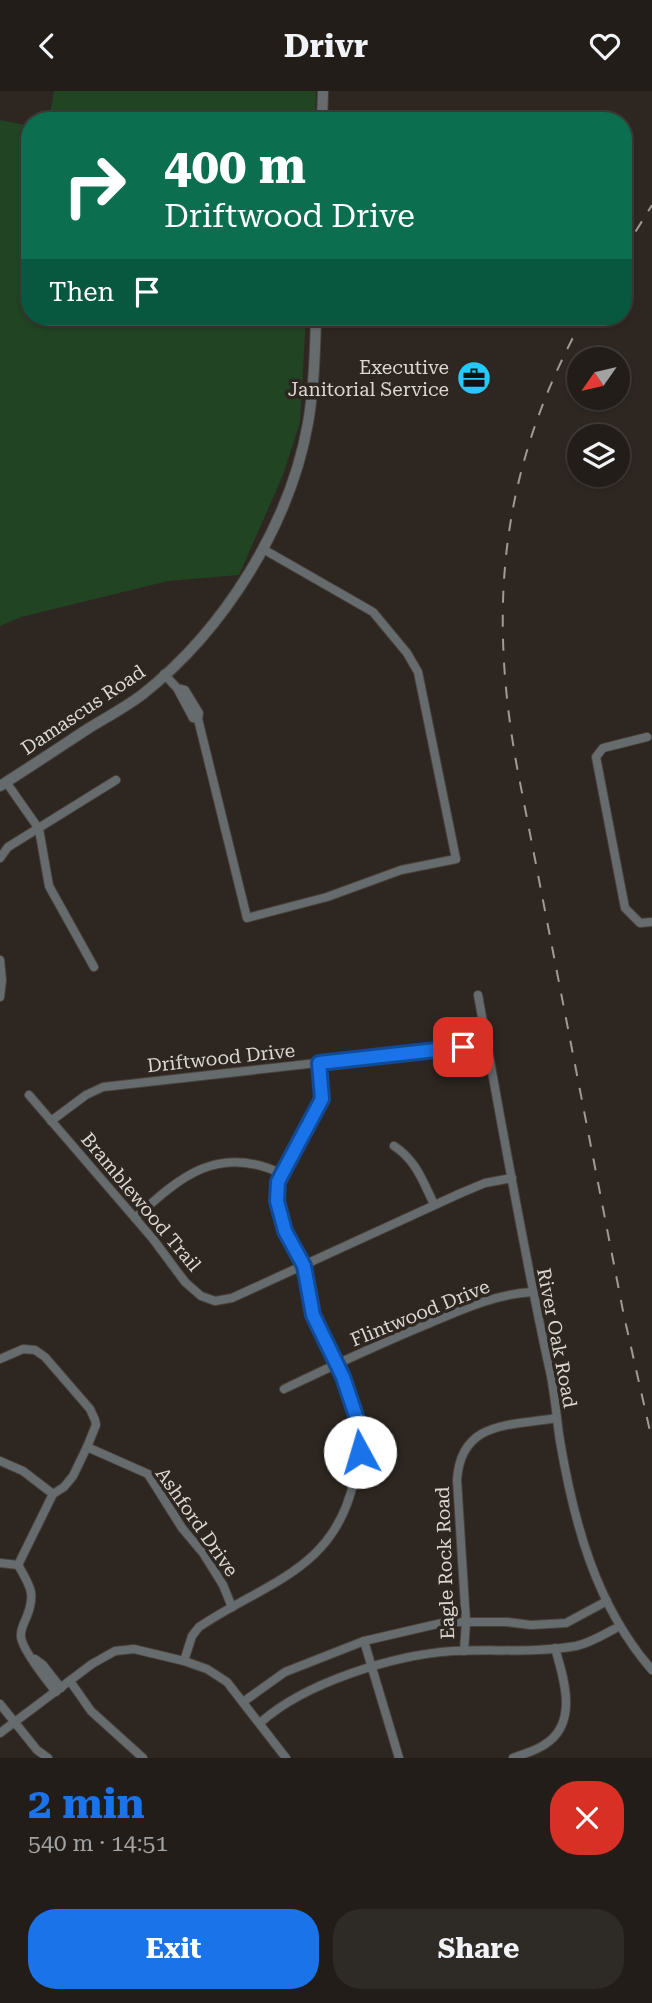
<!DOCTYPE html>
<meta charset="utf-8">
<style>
:root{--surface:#221d19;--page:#2e2a26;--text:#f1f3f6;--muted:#a2a2a2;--line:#3f3b38;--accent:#1a73e8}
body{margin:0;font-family:"Roboto Serif",serif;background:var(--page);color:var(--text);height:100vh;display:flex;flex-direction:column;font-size:26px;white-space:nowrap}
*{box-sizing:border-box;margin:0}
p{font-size:23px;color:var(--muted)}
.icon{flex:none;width:38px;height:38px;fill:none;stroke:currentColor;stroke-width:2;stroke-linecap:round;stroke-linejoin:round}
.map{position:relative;height:1667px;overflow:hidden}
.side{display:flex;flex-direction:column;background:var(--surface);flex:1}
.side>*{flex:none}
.guide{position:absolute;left:21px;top:21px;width:611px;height:214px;border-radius:28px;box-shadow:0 2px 5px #0004,0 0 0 2px var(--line);background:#0b6e4f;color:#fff;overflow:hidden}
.needle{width:46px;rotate:236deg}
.tools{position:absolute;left:567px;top:256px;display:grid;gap:14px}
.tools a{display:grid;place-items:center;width:63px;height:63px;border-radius:50%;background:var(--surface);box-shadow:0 2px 5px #0004,0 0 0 2px var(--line);font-size:35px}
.pin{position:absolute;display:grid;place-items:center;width:60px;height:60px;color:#fff;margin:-30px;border-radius:14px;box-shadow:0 4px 10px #0006}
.me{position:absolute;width:77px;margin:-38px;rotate:354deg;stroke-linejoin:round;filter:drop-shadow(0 0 5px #0008)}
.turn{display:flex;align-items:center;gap:24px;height:147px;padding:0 28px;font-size:32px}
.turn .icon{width:91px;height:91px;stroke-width:2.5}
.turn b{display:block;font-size:49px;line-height:60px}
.then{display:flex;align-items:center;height:66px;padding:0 28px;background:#0003;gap:14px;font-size:26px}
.round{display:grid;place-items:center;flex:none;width:74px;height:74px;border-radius:28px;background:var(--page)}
.headline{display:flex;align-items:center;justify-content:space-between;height:119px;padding:0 28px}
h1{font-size:42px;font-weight:700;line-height:52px;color:var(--accent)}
.primary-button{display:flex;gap:14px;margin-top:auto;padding:14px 28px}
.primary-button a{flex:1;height:80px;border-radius:28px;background:var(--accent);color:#fff;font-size:28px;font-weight:700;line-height:80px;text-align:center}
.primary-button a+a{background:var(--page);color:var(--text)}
header{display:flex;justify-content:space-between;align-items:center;height:91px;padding:0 28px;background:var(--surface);font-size:32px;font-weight:700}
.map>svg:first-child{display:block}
</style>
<header><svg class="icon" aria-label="back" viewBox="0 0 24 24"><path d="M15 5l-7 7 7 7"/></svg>Drivr<svg class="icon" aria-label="heart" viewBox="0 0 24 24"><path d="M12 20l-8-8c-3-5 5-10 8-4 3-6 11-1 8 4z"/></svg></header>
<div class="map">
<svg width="652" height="1667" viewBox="0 0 652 1667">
<rect width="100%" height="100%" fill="#2e2721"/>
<g fill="#214423">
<polygon points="54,0 316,0 315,30 49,30"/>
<polygon points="0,29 30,35 30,226 306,226 300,331 283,384 239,484 168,490 21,526 0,535"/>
</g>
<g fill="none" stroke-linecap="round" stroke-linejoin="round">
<g stroke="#4a433d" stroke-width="10">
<g id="minor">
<polyline points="164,583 177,597 193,627 198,628 199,622 185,599 177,597"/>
<polyline points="198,628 247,827 327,806 401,779 456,768 418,581 407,562 373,521 263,458"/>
<polyline points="647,646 603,657 596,666 625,817 640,832 652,831"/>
<polyline points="6,691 39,738 49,795 94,876"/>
<polyline points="0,767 8,756 116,689"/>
<polyline points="0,869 2,889 0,906"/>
<path d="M478 904C501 1028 522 1153 549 1276 555 1300 556 1325 560 1350 574 1432 596 1515 652 1579"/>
<polyline points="29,1004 153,1148 185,1191 201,1205 215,1210 232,1207 461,1102 485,1092 512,1087"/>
<polyline points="51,1030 86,1004 103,996 487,953"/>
<path d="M394 1055C416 1069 423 1091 434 1113"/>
<path d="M135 1127C180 1086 218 1052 282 1083"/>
<polyline points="0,1268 23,1258 35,1259 45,1266 90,1318 95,1329 96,1334 87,1356 73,1385 64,1396 53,1403 18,1474"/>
<path d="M284 1298C332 1275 381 1252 430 1232 463 1218 496 1203 532 1201"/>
<polyline points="87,1356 148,1383 182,1437 203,1462 223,1494 232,1516"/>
<polyline points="0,1370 23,1380 53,1403"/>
<path d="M0 1472 18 1474C30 1495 36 1502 27 1525 24 1532 20 1539 21 1546 22 1558 48 1591 56 1601"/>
<polyline points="364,1550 399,1667"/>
<path d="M464 1560 466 1531 457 1389C461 1329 510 1335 557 1327"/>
<polyline points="35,1568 43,1574 61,1597"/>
<path d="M184 1570 192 1545 199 1536C266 1491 335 1479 354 1389 359 1368 362 1347 357 1326 347 1289 325 1259 313 1224 307 1208 311 1188 303 1172 288 1145 268 1114 282 1083L322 1008 319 973"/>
<polyline points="70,1590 91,1620 143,1667"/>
<polyline points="243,1611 285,1581 364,1550 446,1531 507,1531 531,1534 566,1532 607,1510"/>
<polyline points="0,1613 37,1659 48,1667"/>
<path d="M260 1632C304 1592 393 1564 453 1560 494 1558 535 1562 576 1555 591 1552 606 1542 620 1535"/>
<polyline points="0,1642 92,1573 115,1560 134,1558 184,1570 207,1578 227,1591 286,1667"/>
<path d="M513 1667C523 1663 535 1660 544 1654 579 1633 564 1588 555 1557"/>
</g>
</g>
<g stroke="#4a433d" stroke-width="12">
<g id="tertiary">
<polyline points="322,30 323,0"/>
<path d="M0 695C30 676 60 656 89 637 107 626 126 616 143 603 224 539 290 434 308 332 314 297 315 261 316 226"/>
</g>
</g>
<use href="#minor" stroke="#666c6e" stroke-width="8"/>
<use href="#tertiary" stroke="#666c6e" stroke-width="10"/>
<g stroke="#9f9a95" stroke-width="2" stroke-dasharray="12 12" stroke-linecap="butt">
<polyline points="623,161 652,114"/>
<path d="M584 226C502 374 487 511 517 676L624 1225 652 1349"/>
</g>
</g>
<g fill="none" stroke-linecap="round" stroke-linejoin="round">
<g stroke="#114b97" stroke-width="18">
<polyline id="route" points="360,1361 357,1328 343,1286 313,1224 304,1175 285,1140 277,1110 278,1091 282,1083 322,1008 319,972 463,956"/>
</g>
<use href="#route" stroke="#1a73e8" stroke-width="12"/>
</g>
<defs>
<g id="office-disc" transform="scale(1.75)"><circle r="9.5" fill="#27c8ff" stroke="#2e2721"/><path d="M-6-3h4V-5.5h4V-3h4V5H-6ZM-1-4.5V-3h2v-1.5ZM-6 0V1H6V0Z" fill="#111"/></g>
</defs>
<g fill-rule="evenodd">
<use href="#office-disc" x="474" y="287"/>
</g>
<g text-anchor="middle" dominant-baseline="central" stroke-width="7" stroke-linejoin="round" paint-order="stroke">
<g font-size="19" fill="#dbd7d2" stroke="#2e2721" text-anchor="end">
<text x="449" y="276">Executive<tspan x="449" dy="22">Janitorial Service</tspan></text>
</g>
<g font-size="19" fill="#dbd7d2" stroke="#2e2721">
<text transform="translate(83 619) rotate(-34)">Damascus Road</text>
<text transform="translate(221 967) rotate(-6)">Driftwood Drive</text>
<text transform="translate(141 1111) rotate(50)">Bramblewood Trail</text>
<text transform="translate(420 1222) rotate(-22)">Flintwood Drive</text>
<text transform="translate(557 1247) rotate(79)">River Oak Road</text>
<text transform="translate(197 1431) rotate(55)">Ashford Drive</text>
<text transform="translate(445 1472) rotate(-92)">Eagle Rock Road</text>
</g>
</g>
</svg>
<div class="tools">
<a><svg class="needle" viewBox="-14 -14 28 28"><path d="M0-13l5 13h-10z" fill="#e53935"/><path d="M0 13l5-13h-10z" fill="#a2a2a2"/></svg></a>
<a><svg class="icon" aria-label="layers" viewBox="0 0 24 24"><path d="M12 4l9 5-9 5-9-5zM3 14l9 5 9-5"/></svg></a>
</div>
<div class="pin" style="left:463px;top:956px;background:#d93025"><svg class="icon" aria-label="arrive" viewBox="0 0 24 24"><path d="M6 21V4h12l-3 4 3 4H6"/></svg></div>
<svg class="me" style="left:360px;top:1361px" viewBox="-20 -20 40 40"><circle r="19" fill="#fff"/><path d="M0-13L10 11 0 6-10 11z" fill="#1a73e8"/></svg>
<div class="guide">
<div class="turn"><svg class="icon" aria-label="right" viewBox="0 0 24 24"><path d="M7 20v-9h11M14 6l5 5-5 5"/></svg><div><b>400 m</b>Driftwood Drive</div></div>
<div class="then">Then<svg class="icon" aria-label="arrive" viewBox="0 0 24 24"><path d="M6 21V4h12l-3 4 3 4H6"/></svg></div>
</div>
</div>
<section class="side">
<div class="headline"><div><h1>2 min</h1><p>540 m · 14:51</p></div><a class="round" style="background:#d93025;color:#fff"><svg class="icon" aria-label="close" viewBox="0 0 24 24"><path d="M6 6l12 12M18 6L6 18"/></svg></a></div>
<div class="primary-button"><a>Exit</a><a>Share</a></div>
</section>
